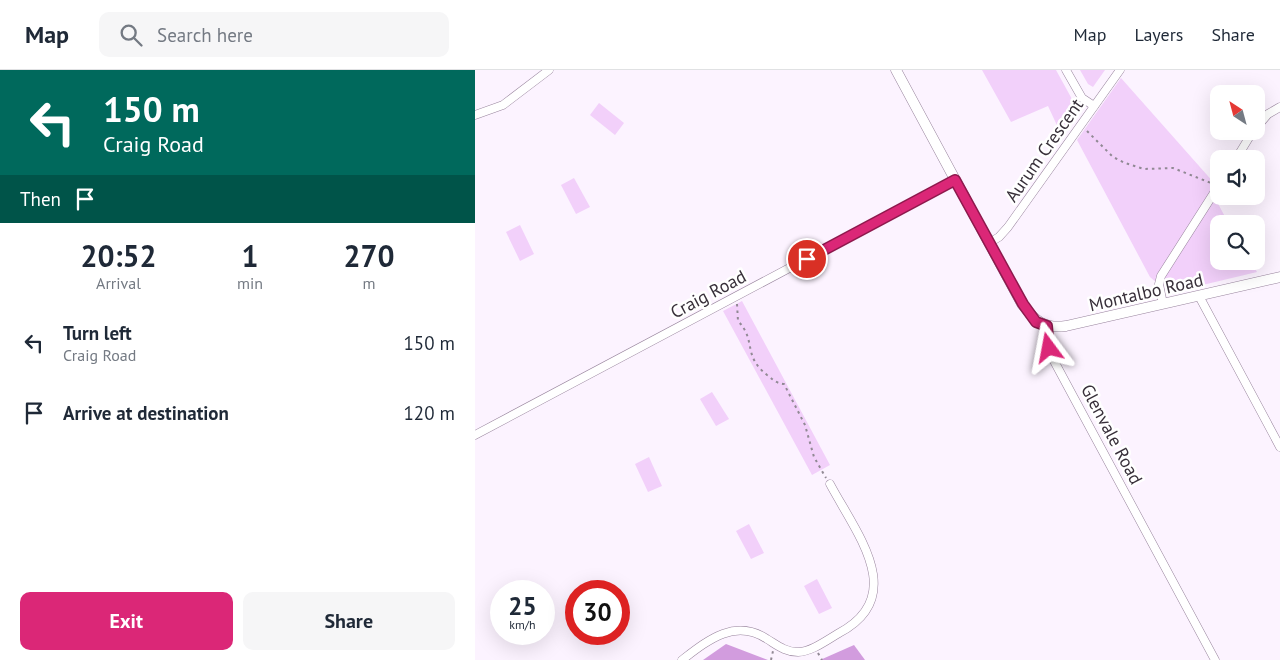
<!DOCTYPE html>
<style>
:root{--surface:#fff;--page:#f6f6f7;--text:#1f2937;--muted:#747a83;--line:#e0e1e3;--accent:#db2777}
body{margin:0;font-family:"PT Sans",sans-serif;background:var(--page);color:var(--text);height:100vh;display:flex;flex-direction:column;font-size:19px;white-space:nowrap}
*{box-sizing:border-box;margin:0}
p{font-size:16px;color:var(--muted)}
.icon{flex:none;width:28px;height:28px;fill:none;stroke:currentColor;stroke-width:2;stroke-linecap:round;stroke-linejoin:round}
.map{position:relative;flex:1;overflow:hidden}
.panel{display:flex;flex-direction:column;background:var(--surface);width:475px}
.panel>*{flex:none}
.top-card{background:#00695c;color:#fff;overflow:hidden}
.needle{width:32px;rotate:324deg}
.controls{position:absolute;left:735px;top:15px;display:grid;gap:10px}
.controls a{display:grid;place-items:center;width:55px;height:55px;border-radius:10px;background:var(--surface);box-shadow:0 5px 20px #0002;font-size:25px}
.speed{position:absolute;left:15px;top:510px;display:flex;gap:10px;font-size:25px;font-weight:700;text-align:center}
.speed>*{display:grid;place-content:center;width:65px;height:65px;border-radius:50%;background:var(--surface);box-shadow:0 5px 20px #0002;line-height:1}
.speed small{font-size:12px;font-weight:400}
.speed .limit{border:8px solid #d22;background:#fff;color:#111}
.pin{position:absolute;display:grid;place-items:center;width:42px;height:42px;color:#fff;margin:-21px;border:2px solid #fff;border-radius:50%;box-shadow:0 1px 5px #0007}
.me{position:absolute;width:55px;margin:-28px;rotate:347deg;stroke-linejoin:round;filter:drop-shadow(0 0 4px #0008)}
.turn{display:flex;align-items:center;gap:18px;height:105px;padding:0 20px;font-size:22px}
.turn .icon{width:65px;height:65px;stroke-width:2.5}
.turn b{display:block;font-size:35px;line-height:42px}
.then{display:flex;align-items:center;height:48px;padding:0 20px;background:#0003;gap:10px;font-size:19px}
.eta{display:flex;justify-content:space-evenly;align-items:center;height:85px;text-align:center}
.eta b{font-size:30px;font-weight:700;line-height:35px}
.button{display:flex;gap:10px;margin-top:auto;padding:10px 20px}
.button a{flex:1;height:58px;border-radius:10px;background:var(--accent);color:#fff;font-size:20px;font-weight:700;line-height:58px;text-align:center}
.button a+a{background:var(--page);color:var(--text)}
ul{padding:0;list-style:none}
li{display:flex;align-items:center;gap:15px;height:70px;padding:0 20px}
li div{flex:1}
li b{display:block;font-size:19px}
li em{font-style:normal}
header{display:flex;align-items:center;gap:30px;box-sizing:border-box;height:70px;padding:0 25px;background:var(--surface);border-bottom:1px solid var(--line)}
header strong{font-size:24px}
nav{display:flex;gap:28px;margin-inline-start:auto;font-size:18px}
.search{width:350px;height:45px;background:var(--page);display:flex;align-items:center;gap:12px;box-sizing:border-box;padding:0 18px;border-radius:10px;color:var(--muted);font-size:19px}
main{display:flex;flex:1;min-height:0}
.map>svg:first-child{display:block}
</style>
<header>
<strong>Map</strong>
<div class="search"><svg class="icon" aria-label="search" viewBox="0 0 24 24"><circle cx="10" cy="10" r="6"/><path d="M15 15l6 6"/></svg>Search here</div>
<nav><a>Map</a><a>Layers</a><a>Share</a></nav>
</header>
<main>
<section class="panel">
<div class="top-card">
<div class="turn"><svg class="icon" aria-label="left" viewBox="0 0 24 24"><path d="M17 20v-9H6M10 6l-5 5 5 5"/></svg><div><b>150 m</b>Craig Road</div></div>
<div class="then">Then<svg class="icon" aria-label="arrive" viewBox="0 0 24 24"><path d="M6 21V4h12l-3 4 3 4H6"/></svg></div>
</div>
<div class="eta">
<div><b>20:52</b><p>Arrival</p></div>
<div><b>1</b><p>min</p></div>
<div><b>270</b><p>m</p></div>
</div>
<ul>
<li><svg class="icon" aria-label="left" viewBox="0 0 24 24"><path d="M17 20v-9H6M10 6l-5 5 5 5"/></svg><div><b>Turn left</b><p>Craig Road</p></div><em>150 m</em></li>
<li><svg class="icon" aria-label="arrive" viewBox="0 0 24 24"><path d="M6 21V4h12l-3 4 3 4H6"/></svg><div><b>Arrive at destination</b></div><em>120 m</em></li>
</ul>
<div class="button"><a>Exit</a><a>Share</a></div>
</section>
<div class="map">
<svg width="805" height="590" viewBox="0 0 805 590">
<rect width="100%" height="100%" fill="#fcf3ff"/>
<g fill="#f2d0fa">
<polygon points="507,0 581,0 603,40 586,64 573,36 536,52"/>
<polygon points="605,0 630,0 618,17 613,14"/>
<polygon points="646,8 740,114 741,130 754,154 744,154 744,191 776,191 782,202 694,223 675,207 602,70"/>
<polygon points="124,33 149,53 140,65 115,45"/>
<polygon points="99,108 115,137 101,144 86,115"/>
<polygon points="45,155 59,184 45,191 31,162"/>
<polygon points="267,231 355,395 337,405 248,241"/>
<polygon points="237,322 254,349 241,356 225,329"/>
<polygon points="174,387 187,416 173,422 160,394"/>
<polygon points="274,454 289,483 276,489 261,461"/>
<polygon points="342,509 357,538 344,544 329,516"/>
</g>
<g fill="#d29cde">
<polygon points="251,574 293,590 228,590"/>
<polygon points="379,575 390,590 345,590"/>
</g>
<g fill="none" stroke-linecap="round" stroke-linejoin="round">
<g stroke="#98849d" stroke-width="9">
<g id="minor">
<polyline points="591,0 607,28 619,36"/>
<polyline points="0,45 28,35 74,0"/>
<polyline points="781,58 793,44 805,37"/>
<polyline points="761,89 778,61"/>
<polyline points="514,173 524,167 533,157 645,0"/>
<polyline points="724,226 805,377"/>
<polyline points="688,234 684,214 686,206 744,115"/>
<polyline points="572,256 574,278 578,289 740,590"/>
<polyline points="0,365 480,110"/>
<path d="M207 590C233 570 260 548 292 569 302 575 310 582 323 582 336 582 352 570 364 563 434 526 381 463 355 414"/>
</g>
</g>
<g stroke="#98849d" stroke-width="11">
<path id="tertiary" d="M421 0 547 234C560 251 569 259 591 256L805 207"/>
</g>
<g stroke="#918994" stroke-width="2" stroke-dasharray="2.5 4" stroke-linecap="butt">
<polyline points="612,61 638,87 650,93 669,99 698,98 736,113"/>
<path d="M262 234 263 251C282 271 267 285 292 305 299 310 300 313 309 314L330 355 339 387 351 408"/>
<polyline points="343,583 347,590"/>
<polyline points="296,590 298,581"/>
</g>
<use href="#minor" stroke="#fff" stroke-width="8"/>
<use href="#tertiary" stroke="#fff" stroke-width="10"/>
</g>
<g fill="none" stroke-linecap="round" stroke-linejoin="round">
<g stroke="#8e194d" stroke-width="12">
<polyline id="route" points="332,189 480,110 548,234 561,252 572,256 574,278"/>
</g>
<use href="#route" stroke="#db2777" stroke-width="9"/>
</g>
<g text-anchor="middle" dominant-baseline="central" stroke-width="5" stroke-linejoin="round" paint-order="stroke">
<g font-size="18" fill="#38303a" stroke="#fff">
<text transform="translate(569 80) rotate(-55)">Aurum Crescent</text>
<text transform="translate(671 222) rotate(-13)">Montalbo Road</text>
<text transform="translate(233 224) rotate(-28)">Craig Road</text>
<text transform="translate(637 364) rotate(62)">Glenvale Road</text>
</g>
</g>
</svg>
<div class="controls">
<a><svg class="needle" viewBox="-14 -14 28 28"><path d="M0-13l5 13h-10z" fill="#e53935"/><path d="M0 13l5-13h-10z" fill="#747a83"/></svg></a>
<a><svg class="icon" aria-label="sound" viewBox="0 0 24 24"><path d="M4 9h4l5-4v14l-5-4H4zM17 9q2 3 0 6"/></svg></a>
<a><svg class="icon" aria-label="search" viewBox="0 0 24 24"><circle cx="10" cy="10" r="6"/><path d="M15 15l6 6"/></svg></a>
</div>
<div class="speed"><div>25<small>km/h</small></div><div class="limit">30</div></div>
<div class="pin" style="left:332px;top:189px;background:#d93025"><svg class="icon" aria-label="arrive" viewBox="0 0 24 24"><path d="M6 21V4h12l-3 4 3 4H6"/></svg></div>
<svg class="me" style="left:574px;top:278px" viewBox="-20 -20 40 40"><path d="M0-17L14 15 0 8-14 15z" fill="#db2777" stroke="#fff" stroke-width="4"/></svg>
</div>
</main>
